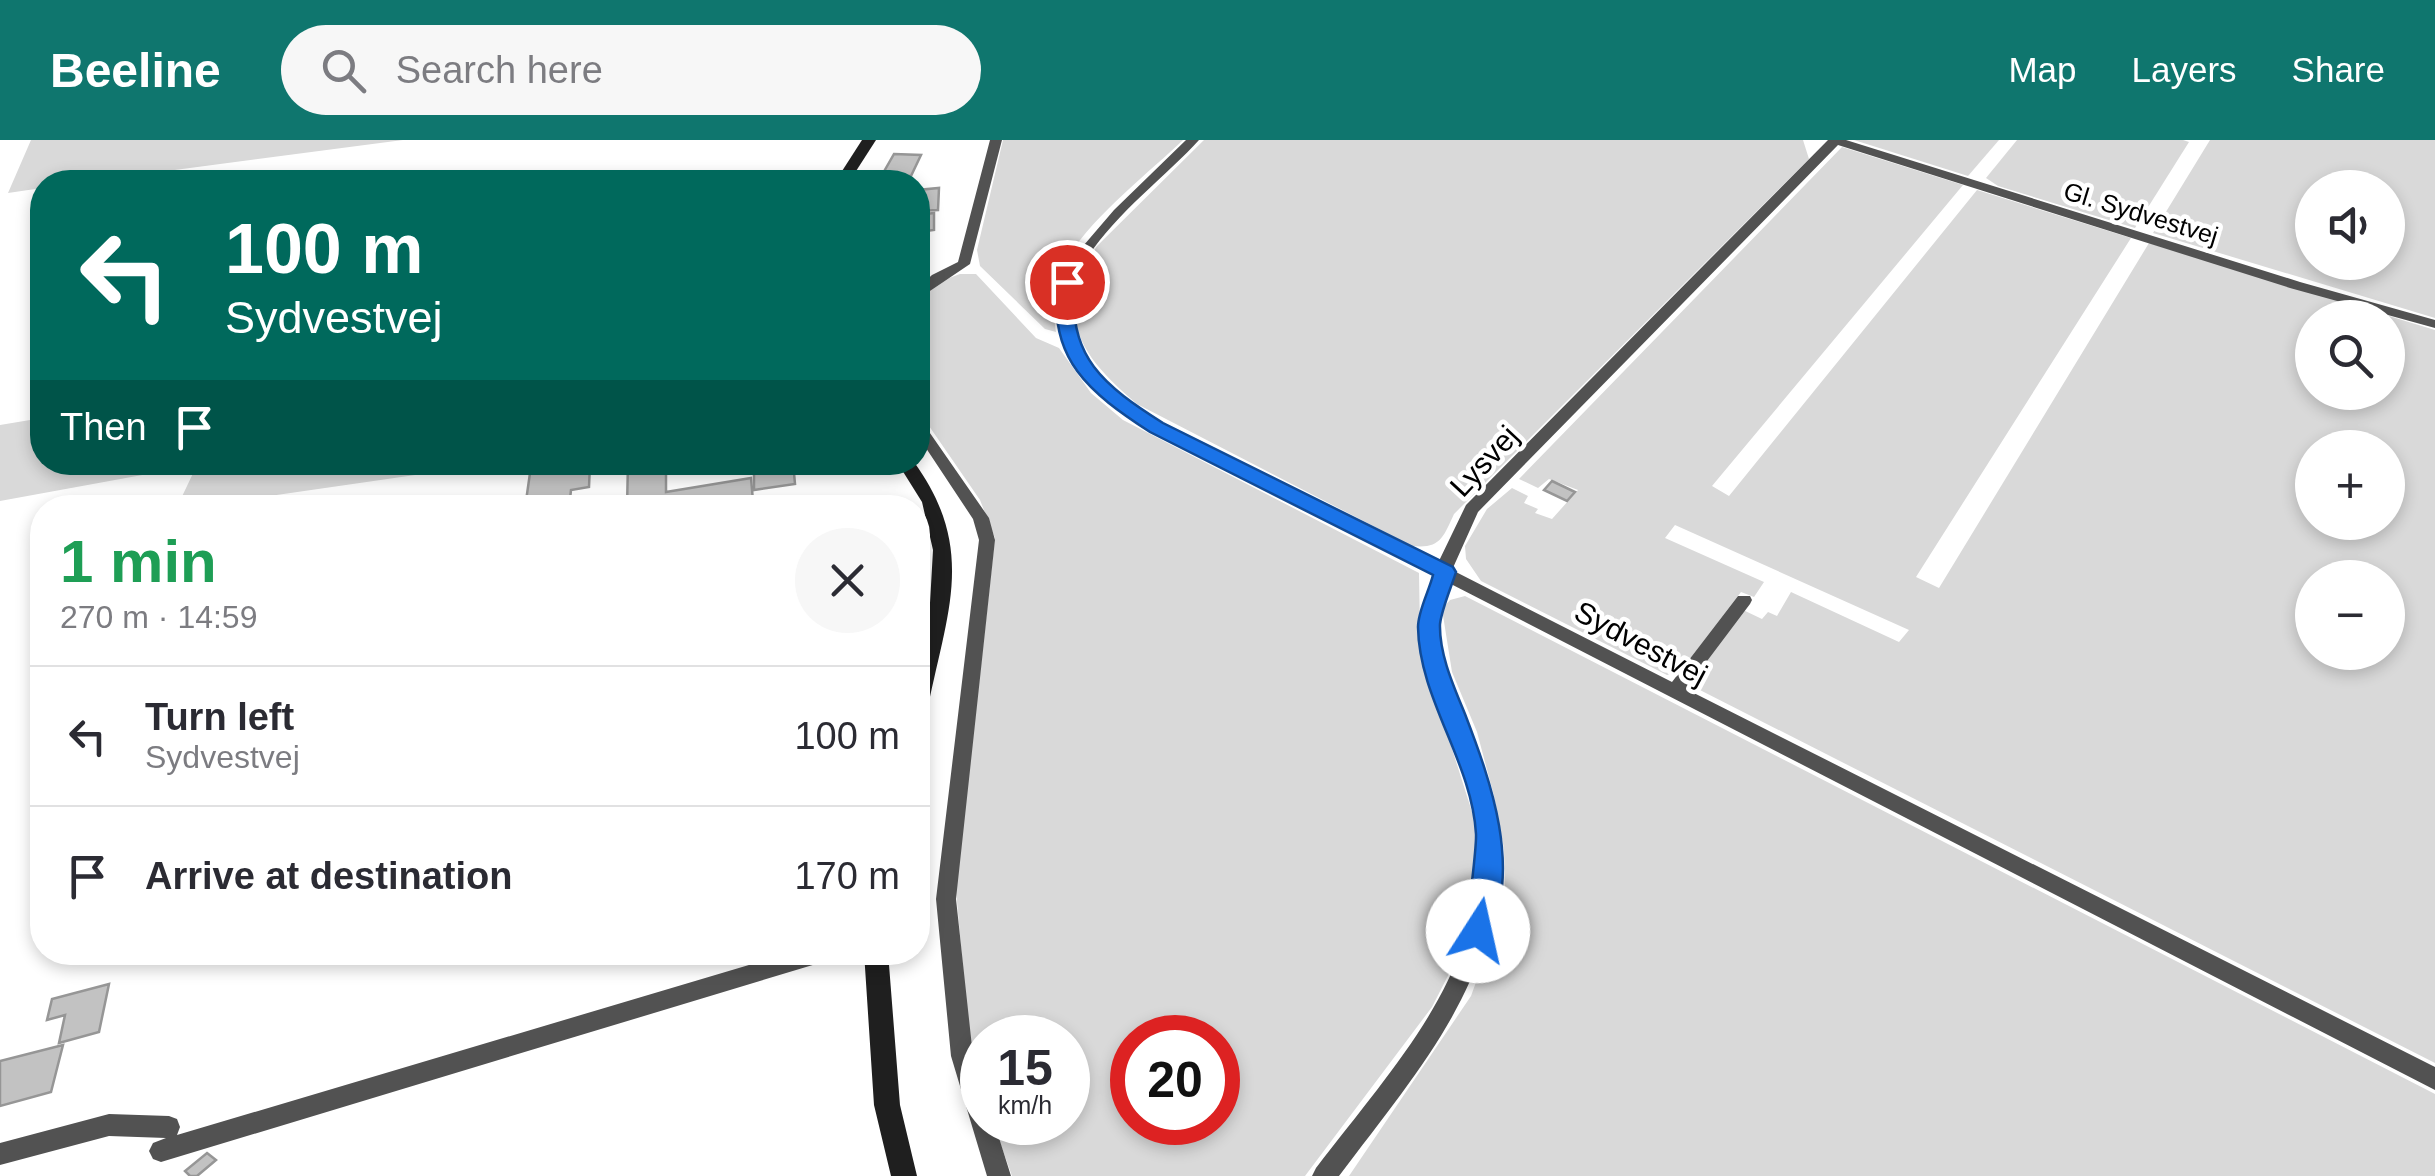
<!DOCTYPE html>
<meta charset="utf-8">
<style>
:root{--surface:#fff;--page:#f7f7f7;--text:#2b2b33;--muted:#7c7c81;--line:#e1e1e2;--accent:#0f766e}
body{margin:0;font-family:Helvetica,sans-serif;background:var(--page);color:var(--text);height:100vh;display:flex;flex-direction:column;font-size:38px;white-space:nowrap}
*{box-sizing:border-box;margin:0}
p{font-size:32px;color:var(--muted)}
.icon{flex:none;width:55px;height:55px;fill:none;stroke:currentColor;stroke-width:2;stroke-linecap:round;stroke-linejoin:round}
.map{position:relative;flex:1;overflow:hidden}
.drawer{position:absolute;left:30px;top:355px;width:900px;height:470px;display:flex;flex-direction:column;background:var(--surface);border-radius:40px;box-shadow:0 5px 15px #0003}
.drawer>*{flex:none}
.hud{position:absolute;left:30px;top:30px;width:900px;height:305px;border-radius:40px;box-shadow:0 5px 15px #0003;background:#00695c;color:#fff;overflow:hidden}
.fabs{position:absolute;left:2295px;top:30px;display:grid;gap:20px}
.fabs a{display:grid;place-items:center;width:110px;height:110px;border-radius:50%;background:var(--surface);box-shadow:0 5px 15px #0003;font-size:50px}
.speed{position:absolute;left:960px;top:875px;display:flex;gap:20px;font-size:50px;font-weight:700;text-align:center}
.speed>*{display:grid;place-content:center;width:130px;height:130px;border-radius:50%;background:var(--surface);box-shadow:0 5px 15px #0003;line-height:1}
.speed small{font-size:25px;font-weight:400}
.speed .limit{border:15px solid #d22;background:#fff;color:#111}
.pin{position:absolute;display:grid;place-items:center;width:85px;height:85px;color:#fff;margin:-42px;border:5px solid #fff;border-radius:50%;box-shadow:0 2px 10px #0007}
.me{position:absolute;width:110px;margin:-55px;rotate:10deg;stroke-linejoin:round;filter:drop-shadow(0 0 8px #0008)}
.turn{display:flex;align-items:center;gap:35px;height:210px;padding:0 30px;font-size:45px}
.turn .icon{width:130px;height:130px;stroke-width:2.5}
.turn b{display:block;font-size:70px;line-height:85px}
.then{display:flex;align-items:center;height:95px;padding:0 30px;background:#0003;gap:20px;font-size:38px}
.round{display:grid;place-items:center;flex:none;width:105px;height:105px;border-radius:52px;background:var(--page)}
.head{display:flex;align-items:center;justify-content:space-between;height:170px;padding:0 30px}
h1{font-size:60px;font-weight:600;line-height:75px;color:#1e9e55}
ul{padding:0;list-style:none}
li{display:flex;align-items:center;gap:30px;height:140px;padding:0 30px;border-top:2px solid var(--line)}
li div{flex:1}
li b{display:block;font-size:38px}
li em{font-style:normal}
header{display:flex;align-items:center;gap:60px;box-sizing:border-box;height:140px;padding:0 50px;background:var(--accent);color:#fff}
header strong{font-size:48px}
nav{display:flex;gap:55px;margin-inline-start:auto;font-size:35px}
.search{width:700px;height:90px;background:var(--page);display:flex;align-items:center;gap:25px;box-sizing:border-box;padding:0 35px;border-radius:55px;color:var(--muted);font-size:38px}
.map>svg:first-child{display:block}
</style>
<header>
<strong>Beeline</strong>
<div class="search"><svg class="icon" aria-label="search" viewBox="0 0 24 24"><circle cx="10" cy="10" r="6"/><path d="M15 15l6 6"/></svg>Search here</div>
<nav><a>Map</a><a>Layers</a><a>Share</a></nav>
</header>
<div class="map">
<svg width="2435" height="1036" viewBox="0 0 2435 1036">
<rect width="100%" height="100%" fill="#fff"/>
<g fill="#d9d9d9" fill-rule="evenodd">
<polygon points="31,0 403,0 84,42 42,42 42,48 8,53"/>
<path d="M1003 0H1183C1147 35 1074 90 1058 138 1052 155 1053 174 1056 192L1045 189 980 126 977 110Z"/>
<path d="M1204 0H1803L1809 19 1454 374C1443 398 1440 409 1412 406L1137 264C1080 216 1052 176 1097 106Z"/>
<polygon points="1854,0 1999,0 1968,36"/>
<polygon points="2017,0 2183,0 2189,2 2135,88 1998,46 1986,38"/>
<path d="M2210 0H2435V178L2153 93ZM2312 48H2388V122H2312Z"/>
<path d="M1842 7 1963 45 1712 346 1729 356 1977 50 2131 98 1916 437 1939 448 2149 103 2435 190V923L1694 547 1690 539 1741 469 1762 479 1768 472 1777 476 1791 452 1899 502 1909 490 1675 385 1665 398 1764 442 1754 457 1741 452 1679 533 1667 535 1481 441 1466 419 1465 406 1487 369 1512 348 1528 356 1524 363 1538 369 1535 373 1552 379 1578 350 1549 339 1538 348 1519 339ZM2312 178H2388V252H2312ZM2312 308H2388V382H2312ZM2312 438H2388V512H2312Z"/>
<path d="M960 134H976L1036 198 1059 208 1091 253 1123 280 1419 433 1420 490 1426 527 1480 697 1473 763 1456 820 1432 867 1305 1036H1012L993 983 1068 982V898H982V949L969 897 956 750 995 398 980 360 918 270V160L941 141ZM1132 898H1218V982H1132Z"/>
<polygon points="42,278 42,322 425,323 422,334 193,367 177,367 197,325 0,361 0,285"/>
<polygon points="1465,456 2435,954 2435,1036 1349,1036 1471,856 1505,762 1504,709 1494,656 1477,592 1452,532 1442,469 1450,460"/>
</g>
<g fill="#c2c2c2" stroke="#969696" stroke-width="2.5">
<polygon points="894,14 921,15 911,36 882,35"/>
<polygon points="939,48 938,70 918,71 918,50"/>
<polygon points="934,73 934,90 918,92 918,75"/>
<polygon points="628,322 666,322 666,352 751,338 753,361 713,368 627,368"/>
<polygon points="754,322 793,322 795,344 754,350"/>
<polygon points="590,324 589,347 571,350 569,368 525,368 530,333"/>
<polygon points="1552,341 1575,352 1567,361 1544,350"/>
<polygon points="109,844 99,892 59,903 65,875 47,880 52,859"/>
<polygon points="63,905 51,952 0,966 0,921"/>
<polygon points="207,1013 216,1020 197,1036 190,1036 185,1031"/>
</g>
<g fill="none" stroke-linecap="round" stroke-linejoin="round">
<g fill="#525252" fill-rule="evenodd">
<polygon points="990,0 1002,0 970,124 918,159 918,148 932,135 958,122"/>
<path d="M1186 0H1199C1163 40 1091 92 1075 144 1069 165 1069 190 1081 210 1115 270 1215 310 1274 340 1329 368 1383 396 1438 423L1466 365 1828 0H1846L2300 142 2435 180V188L2290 148 1838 5 1478 372 1452 430 1672 542 1738 456H1750L1752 460 1750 464 1686 549 2435 927V950L1447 442C1426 514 1456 545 1477 610 1538 796 1444 897 1339 1036H1312L1316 1028C1424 888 1521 793 1456 604 1434 536 1408 509 1433 435L1152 290 1098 250 1066 210 1056 175 1063 141 1084 105 1114 70Z"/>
<polygon points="918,281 923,283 989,378 995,400 956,759 973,916 982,946 982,982 994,982 1011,1036 987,1036 951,916 936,759 979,400 973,379 918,296"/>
<polygon points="793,812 836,812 833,819 826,821 161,1022 153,1019 149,1011 153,1003 166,998 109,996 0,1025 0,1003 109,974 169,976 177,979 180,987 177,995"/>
</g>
<g fill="#1f1f1f" fill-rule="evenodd">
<polygon points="862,0 876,0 849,42 835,42"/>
<path d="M897 322H914C977 409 947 472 928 567L925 573 918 575V522L930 463 933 410 922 362Z"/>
<polygon points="864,812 888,812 900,965 917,1036 891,1036 874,965"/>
</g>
</g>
<path fill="#1a73e8" stroke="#114b97" stroke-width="2.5" d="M1067 137 1075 142C1066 217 1105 246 1163 283L1453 427 1456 432C1451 448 1442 468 1440 484 1439 514 1454 547 1465 574 1491 642 1522 728 1488 799L1478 803 1469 799C1464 789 1477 715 1476 694 1472 622 1419 559 1418 487 1418 471 1429 451 1433 435L1150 292C1090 253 1047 219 1058 142Z"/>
<g text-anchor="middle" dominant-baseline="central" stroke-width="9" stroke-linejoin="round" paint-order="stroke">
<g font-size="25" fill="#000" stroke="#fff">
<text transform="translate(2141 73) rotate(17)">Gl. Sydvestvej</text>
</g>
<g font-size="30" fill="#000" stroke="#fff">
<text transform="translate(1484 321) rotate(-47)">Lysvej</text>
<text transform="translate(1641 503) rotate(28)">Sydvestvej</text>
</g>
</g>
</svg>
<div class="fabs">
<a><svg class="icon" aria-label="sound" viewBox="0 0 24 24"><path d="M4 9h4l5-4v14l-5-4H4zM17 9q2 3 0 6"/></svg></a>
<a><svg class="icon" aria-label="search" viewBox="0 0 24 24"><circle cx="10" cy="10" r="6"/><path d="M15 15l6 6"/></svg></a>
<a>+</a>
<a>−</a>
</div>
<div class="speed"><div>15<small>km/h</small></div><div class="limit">20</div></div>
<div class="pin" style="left:1067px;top:142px;background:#d93025"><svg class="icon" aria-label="arrive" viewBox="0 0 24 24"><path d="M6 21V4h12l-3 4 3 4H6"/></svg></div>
<svg class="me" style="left:1478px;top:791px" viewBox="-20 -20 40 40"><circle r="19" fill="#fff"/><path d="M0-13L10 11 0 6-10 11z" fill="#1a73e8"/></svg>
<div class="hud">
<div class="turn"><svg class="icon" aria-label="left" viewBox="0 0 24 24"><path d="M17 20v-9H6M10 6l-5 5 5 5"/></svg><div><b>100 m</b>Sydvestvej</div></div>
<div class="then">Then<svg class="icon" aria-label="arrive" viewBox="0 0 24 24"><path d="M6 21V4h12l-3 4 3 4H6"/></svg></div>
</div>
<section class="drawer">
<div class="head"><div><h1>1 min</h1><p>270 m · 14:59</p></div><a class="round"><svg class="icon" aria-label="close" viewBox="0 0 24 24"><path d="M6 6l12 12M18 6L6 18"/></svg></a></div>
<ul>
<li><svg class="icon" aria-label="left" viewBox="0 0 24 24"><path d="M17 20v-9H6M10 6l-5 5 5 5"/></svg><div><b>Turn left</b><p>Sydvestvej</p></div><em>100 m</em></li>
<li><svg class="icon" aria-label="arrive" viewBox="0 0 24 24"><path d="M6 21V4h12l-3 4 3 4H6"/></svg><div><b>Arrive at destination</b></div><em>170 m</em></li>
</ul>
</section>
</div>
